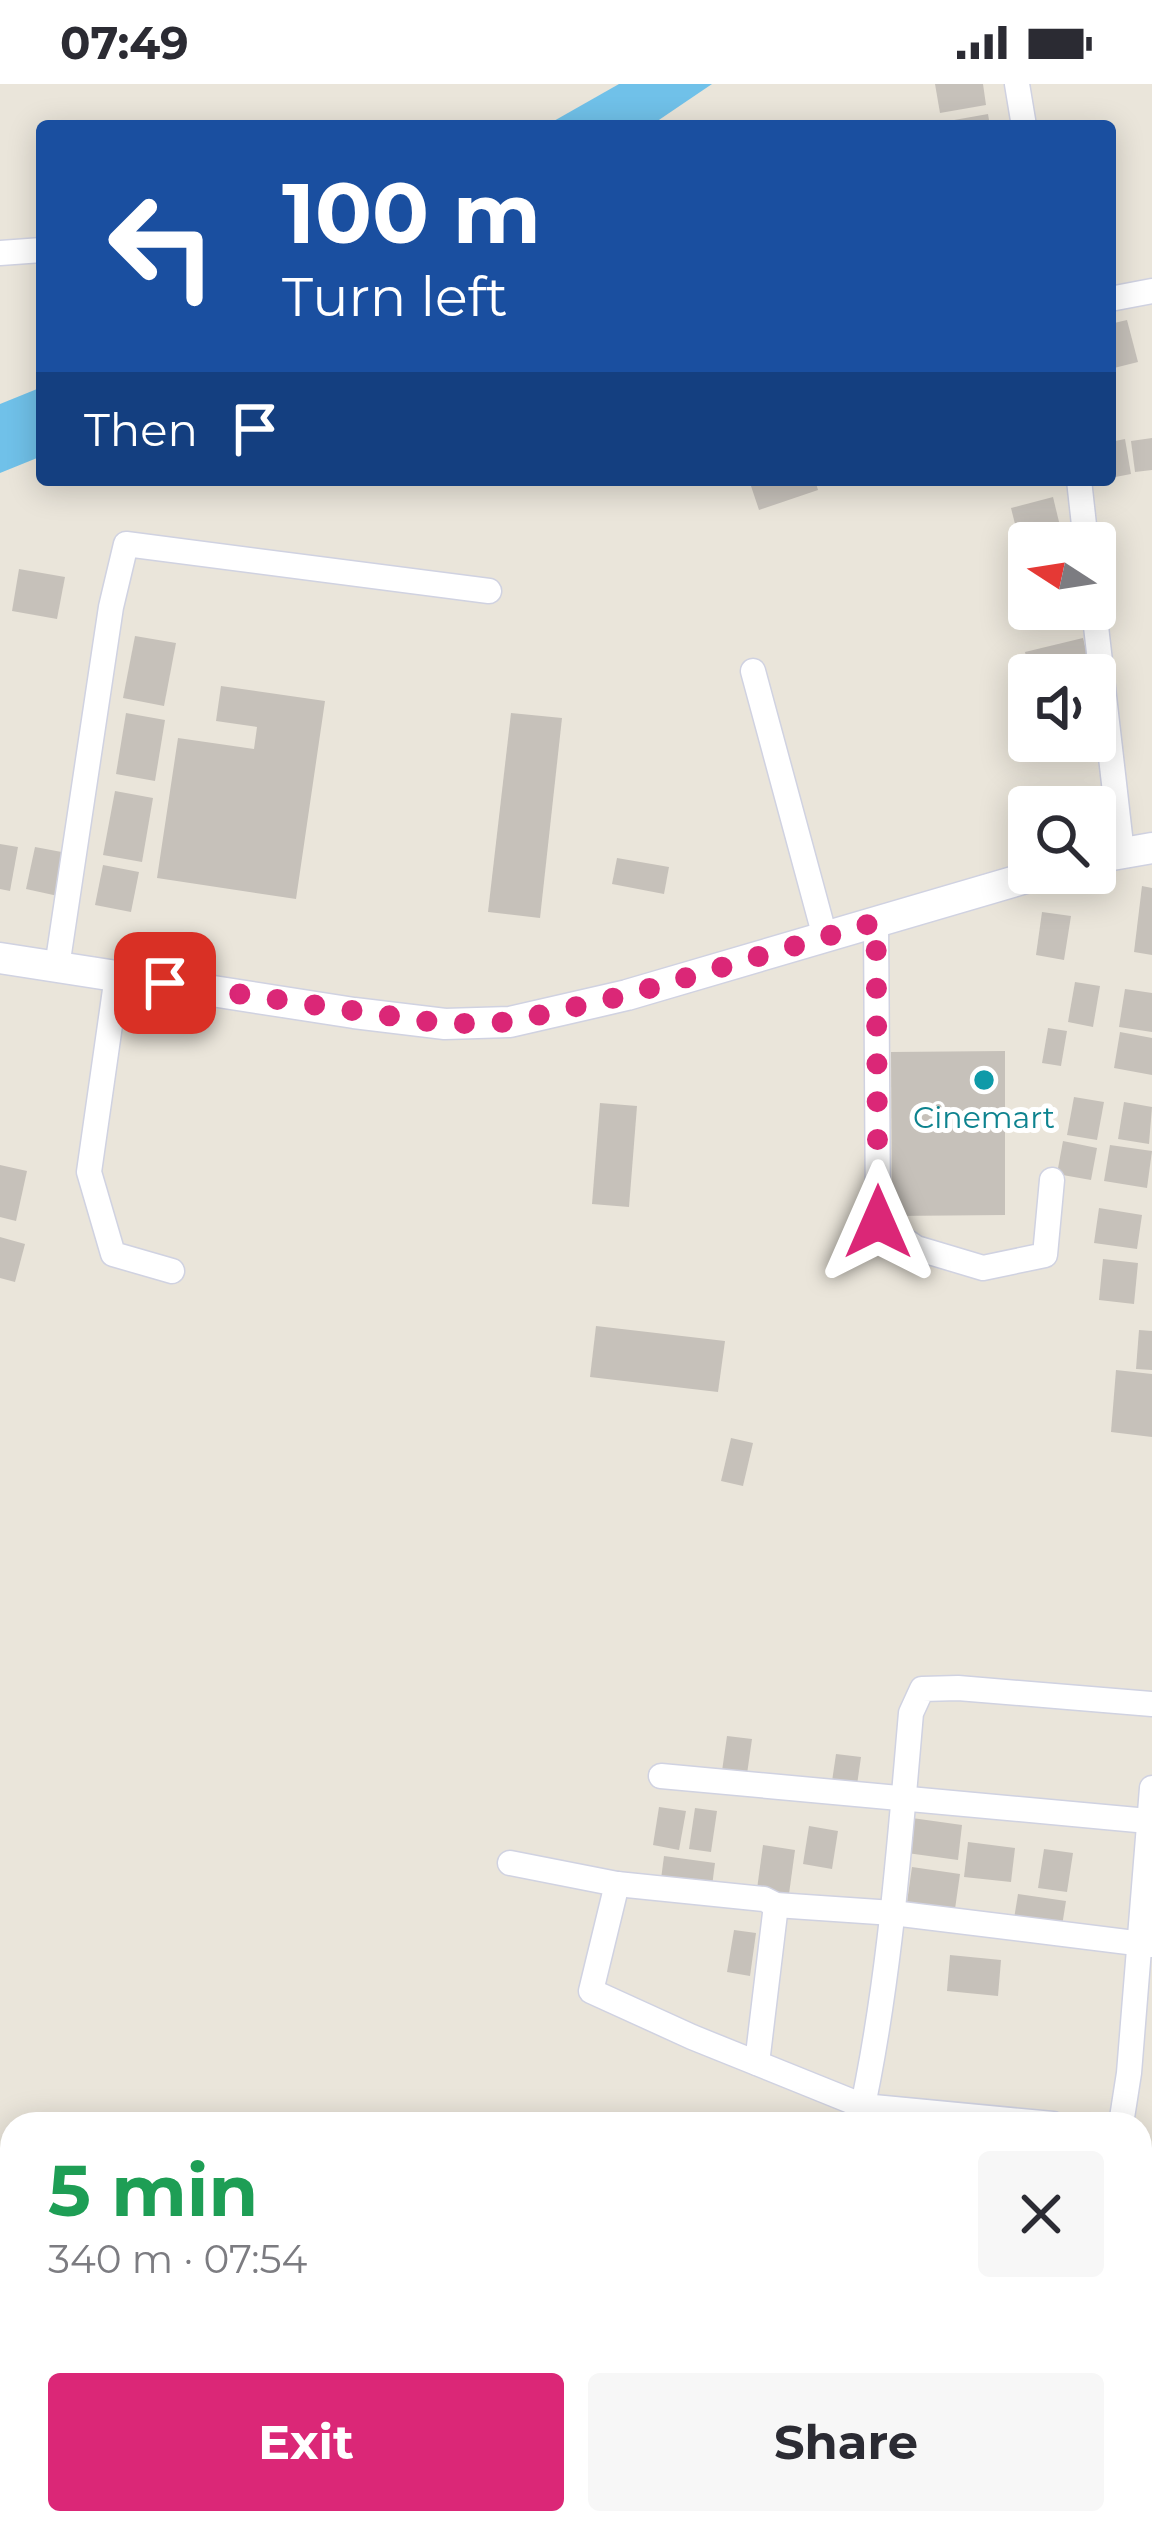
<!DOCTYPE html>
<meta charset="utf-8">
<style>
:root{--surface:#fff;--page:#f7f7f7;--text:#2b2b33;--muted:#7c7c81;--accent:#db2777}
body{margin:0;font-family:Montserrat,sans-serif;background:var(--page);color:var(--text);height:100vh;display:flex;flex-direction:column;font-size:45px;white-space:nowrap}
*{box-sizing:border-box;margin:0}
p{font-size:39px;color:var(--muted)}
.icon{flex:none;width:66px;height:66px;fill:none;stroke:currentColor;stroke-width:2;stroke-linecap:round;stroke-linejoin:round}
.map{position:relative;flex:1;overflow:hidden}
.panel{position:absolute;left:0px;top:2028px;width:1152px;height:423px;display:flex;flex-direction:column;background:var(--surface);border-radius:36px 36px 0 0;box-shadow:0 6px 30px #0003}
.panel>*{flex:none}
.banner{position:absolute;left:36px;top:36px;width:1080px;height:366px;border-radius:12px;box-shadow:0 6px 30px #0003;background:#1a4fa0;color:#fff;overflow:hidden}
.needle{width:78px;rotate:282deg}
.controls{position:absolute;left:1008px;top:438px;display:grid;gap:24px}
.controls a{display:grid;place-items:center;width:108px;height:108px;border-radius:12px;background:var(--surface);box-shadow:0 6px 30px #0003;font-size:60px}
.pin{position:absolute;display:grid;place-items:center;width:102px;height:102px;color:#fff;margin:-51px;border-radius:24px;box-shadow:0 6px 18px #0006}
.me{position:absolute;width:132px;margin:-66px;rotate:0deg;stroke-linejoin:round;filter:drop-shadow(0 0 9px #0008)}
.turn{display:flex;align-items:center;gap:42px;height:252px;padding:0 48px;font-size:54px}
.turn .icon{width:156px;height:156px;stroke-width:2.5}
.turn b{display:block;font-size:84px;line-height:102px}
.then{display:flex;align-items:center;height:114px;padding:0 48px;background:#0003;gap:24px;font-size:45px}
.round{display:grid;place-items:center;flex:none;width:126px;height:126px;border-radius:12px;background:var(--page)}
.headline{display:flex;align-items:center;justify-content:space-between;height:204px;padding:0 48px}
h1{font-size:72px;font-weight:700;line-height:90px;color:#1e9e55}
.primary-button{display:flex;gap:24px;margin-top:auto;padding:24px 48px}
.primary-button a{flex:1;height:138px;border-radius:12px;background:var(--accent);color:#fff;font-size:48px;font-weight:700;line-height:138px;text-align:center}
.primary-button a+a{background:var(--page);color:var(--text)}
.status{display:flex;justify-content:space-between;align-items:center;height:84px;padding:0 60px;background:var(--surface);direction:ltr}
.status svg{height:33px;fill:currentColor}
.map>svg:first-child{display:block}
</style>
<div class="status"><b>07:49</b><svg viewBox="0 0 49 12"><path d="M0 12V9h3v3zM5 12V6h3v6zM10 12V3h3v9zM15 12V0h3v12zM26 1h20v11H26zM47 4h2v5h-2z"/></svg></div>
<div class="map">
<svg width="1152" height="2449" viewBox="0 0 1152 2449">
<rect width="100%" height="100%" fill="#eae5da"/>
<g fill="#70c1e9">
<polygon points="619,0 712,0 650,42 545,42"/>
<polygon points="42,303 42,372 0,389 0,320"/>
</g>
<g fill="#c6c1ba">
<polygon points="935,0 983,0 986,21 940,29"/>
<polygon points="988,30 990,42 944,42 943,38"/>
<polygon points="1127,236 1138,278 1110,285 1110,240"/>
<polygon points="1152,354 1152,386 1135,388 1131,357"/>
<polygon points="1125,355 1131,390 1110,394 1110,358"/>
<polygon points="749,396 815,396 818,406 759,426"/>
<polygon points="1053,413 1060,442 1018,452 1011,424"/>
<polygon points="19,485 65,493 57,535 12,527"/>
<polygon points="135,552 176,559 164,622 123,614"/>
<polygon points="1083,554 1092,591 1031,591 1025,568"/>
<polygon points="221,602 325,617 296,815 157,794 178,654 254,665 257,643 216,637"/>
<polygon points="126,629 165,636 155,697 116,690"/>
<polygon points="511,629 562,634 540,834 488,828"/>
<polygon points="115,707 153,714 142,778 103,771"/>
<polygon points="0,760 18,763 10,807 0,805"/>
<polygon points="35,763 67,769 58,812 26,805"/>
<polygon points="617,774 669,783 664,810 612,800"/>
<polygon points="103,781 139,788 131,828 95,821"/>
<polygon points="1142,802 1152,804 1152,871 1134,868"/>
<polygon points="1042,828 1071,832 1064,876 1036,871"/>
<polygon points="1075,898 1100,902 1093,943 1068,938"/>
<polygon points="1125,905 1152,909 1152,948 1119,943"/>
<polygon points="1048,944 1067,947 1061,982 1042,979"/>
<polygon points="1120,948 1152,954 1152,991 1114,984"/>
<polygon points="1005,967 1005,1131 892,1132 891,968"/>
<polygon points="1074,1013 1104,1018 1097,1056 1067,1051"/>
<polygon points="1124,1018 1152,1023 1149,1060 1118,1055"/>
<polygon points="600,1019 637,1022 629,1123 592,1120"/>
<polygon points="1063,1057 1097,1064 1091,1096 1057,1090"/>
<polygon points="1110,1061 1152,1067 1147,1104 1104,1097"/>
<polygon points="0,1081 27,1087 16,1137 0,1133"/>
<polygon points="1099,1124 1142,1131 1137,1165 1094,1159"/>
<polygon points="0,1153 25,1160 15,1198 0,1194"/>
<polygon points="1103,1175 1138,1179 1134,1220 1099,1216"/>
<polygon points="596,1242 725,1257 718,1308 590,1293"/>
<polygon points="1139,1246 1152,1247 1152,1286 1136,1285"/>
<polygon points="1116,1286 1152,1290 1152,1353 1111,1348"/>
<polygon points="731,1354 753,1359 743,1402 721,1397"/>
<polygon points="727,1652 752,1655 746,1697 721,1694"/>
<polygon points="836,1670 861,1673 855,1715 830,1711"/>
<polygon points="659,1723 686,1727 679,1766 653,1761"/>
<polygon points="695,1724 717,1727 711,1768 689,1765"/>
<polygon points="912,1734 962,1741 958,1776 907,1769"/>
<polygon points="809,1742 838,1747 832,1785 803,1780"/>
<polygon points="968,1758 1015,1764 1011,1798 964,1793"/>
<polygon points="763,1761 795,1766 789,1810 757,1805"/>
<polygon points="1044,1765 1073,1769 1067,1808 1038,1804"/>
<polygon points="664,1772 715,1779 712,1802 661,1795"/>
<polygon points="912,1783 960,1790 955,1825 907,1818"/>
<polygon points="1018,1810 1066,1817 1061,1848 1013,1841"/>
<polygon points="734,1846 756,1849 750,1892 727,1888"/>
<polygon points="950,1871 1001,1876 998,1912 947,1907"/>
</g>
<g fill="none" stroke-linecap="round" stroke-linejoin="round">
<g stroke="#d0d2e1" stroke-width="27">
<g id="minor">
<polyline points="1017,0 1024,42"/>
<polyline points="0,169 42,166"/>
<polyline points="1110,215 1152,207"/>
<polyline points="1079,396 1086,459"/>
<polyline points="1094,525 1122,769"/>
<polyline points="753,587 825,853"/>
<polyline points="876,838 878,1138 916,1164 983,1184 1045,1171 1052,1096"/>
<polyline points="57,883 111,523 126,460 489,507"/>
<polyline points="117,892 89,1088 113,1170 172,1187"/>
<polyline points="661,1692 1148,1737"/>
<polyline points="510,1779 617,1800 764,1815 776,1821 893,1829 1152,1861"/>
<polyline points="617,1800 591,1907 692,1953 863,2022 1053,2040"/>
<polyline points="757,1979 776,1821"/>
<path d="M859 2040C889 1905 899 1767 911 1629L922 1605 958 1604 1152 1620"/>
<polyline points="1121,2040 1129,1989 1152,1704"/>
</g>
</g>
<g stroke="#d0d2e1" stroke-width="33">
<g id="tertiary">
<polyline points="1095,774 1152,764"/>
<polyline points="0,874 354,929 445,940 510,938 627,911 1043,789"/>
</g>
</g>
<use href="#minor" stroke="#fff" stroke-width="24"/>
<use href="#tertiary" stroke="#fff" stroke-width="30"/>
<g stroke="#9e9fb2" stroke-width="6">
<polyline points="0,2179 12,2182"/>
<polyline points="822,2439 853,2449"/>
<polyline points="869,2439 901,2449"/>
</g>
</g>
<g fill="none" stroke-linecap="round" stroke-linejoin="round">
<polyline stroke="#db2777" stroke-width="21" stroke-dasharray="0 37.8" points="165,899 445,940 509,938 627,911 876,838 878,1138"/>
</g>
<circle fill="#0f9aa8" stroke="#fff" stroke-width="4.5" cx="984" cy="996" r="12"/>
<g text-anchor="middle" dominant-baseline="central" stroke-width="10" stroke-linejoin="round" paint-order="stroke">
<g font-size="30" fill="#0d838f" stroke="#fff">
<text x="984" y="1033">Cinemart</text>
</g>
</g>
</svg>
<div class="controls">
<a><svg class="needle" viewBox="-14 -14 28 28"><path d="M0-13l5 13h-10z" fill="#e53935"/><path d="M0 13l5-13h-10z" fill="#7c7c81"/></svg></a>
<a><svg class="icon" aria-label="sound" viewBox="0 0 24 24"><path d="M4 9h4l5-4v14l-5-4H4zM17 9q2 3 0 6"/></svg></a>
<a><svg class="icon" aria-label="search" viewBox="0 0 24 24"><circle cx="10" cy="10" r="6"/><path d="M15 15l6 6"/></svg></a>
</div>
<div class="pin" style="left:165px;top:899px;background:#d93025"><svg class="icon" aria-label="arrive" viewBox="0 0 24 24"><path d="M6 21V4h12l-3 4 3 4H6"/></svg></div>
<svg class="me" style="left:878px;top:1138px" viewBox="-20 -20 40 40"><path d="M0-17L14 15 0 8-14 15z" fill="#db2777" stroke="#fff" stroke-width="4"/></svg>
<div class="banner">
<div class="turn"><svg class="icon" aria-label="left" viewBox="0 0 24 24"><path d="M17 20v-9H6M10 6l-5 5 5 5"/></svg><div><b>100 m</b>Turn left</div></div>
<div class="then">Then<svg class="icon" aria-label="arrive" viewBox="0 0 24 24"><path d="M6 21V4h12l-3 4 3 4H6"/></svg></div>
</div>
<section class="panel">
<div class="headline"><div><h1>5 min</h1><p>340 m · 07:54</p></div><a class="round"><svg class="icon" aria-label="close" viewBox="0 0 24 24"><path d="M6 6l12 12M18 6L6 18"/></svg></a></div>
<div class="primary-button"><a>Exit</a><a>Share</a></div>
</section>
</div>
